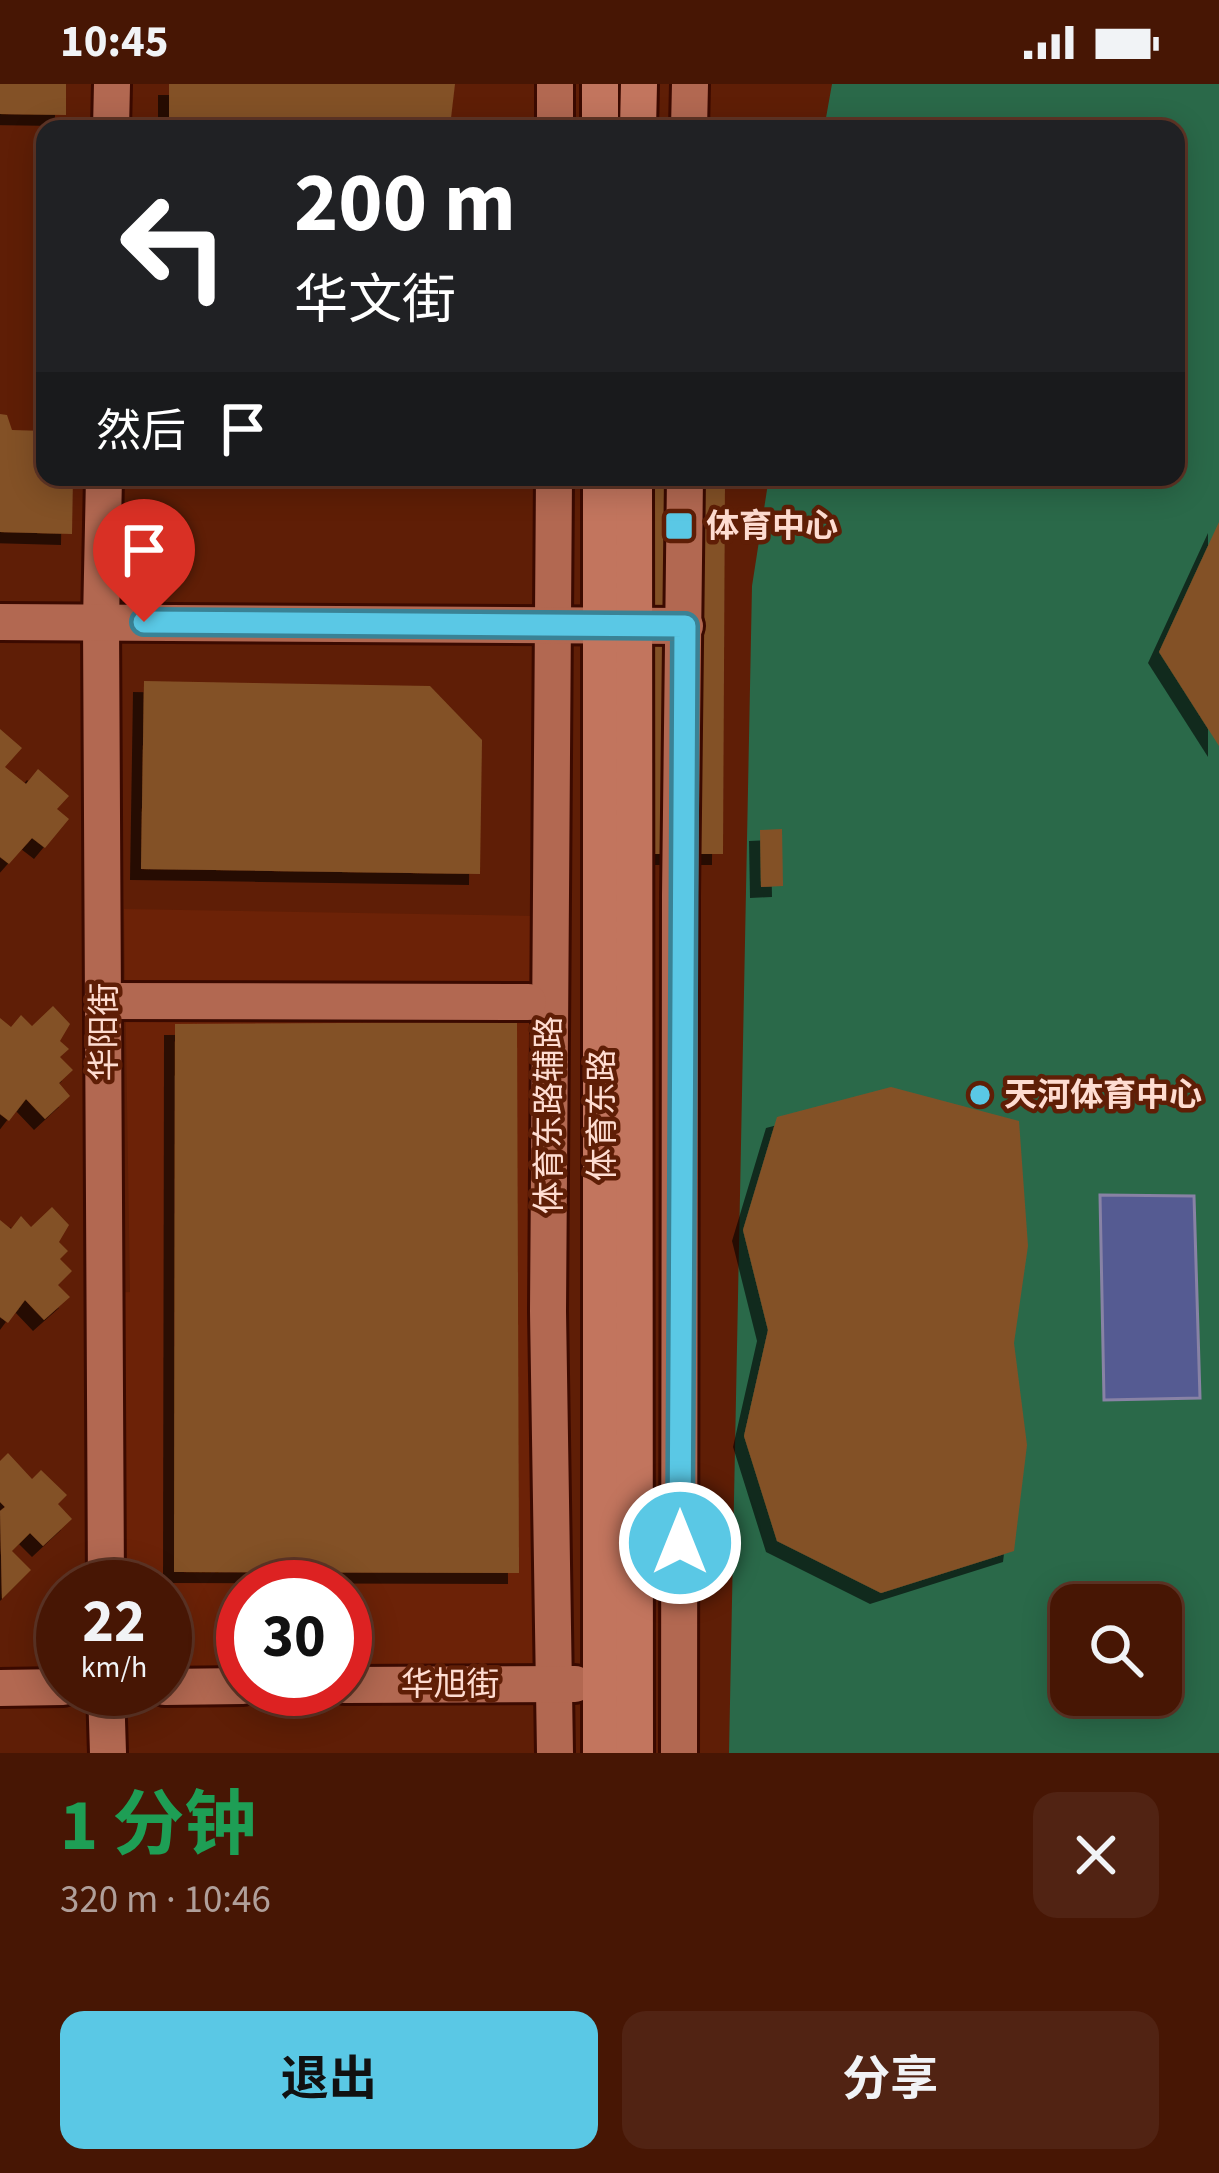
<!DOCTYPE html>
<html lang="zh">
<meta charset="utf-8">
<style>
:root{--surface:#471604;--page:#512313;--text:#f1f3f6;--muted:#b09f9a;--line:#5f3526;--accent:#5ac8e5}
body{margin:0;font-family:"Source Sans 3","Noto Sans SC",sans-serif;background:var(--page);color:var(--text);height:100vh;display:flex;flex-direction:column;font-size:45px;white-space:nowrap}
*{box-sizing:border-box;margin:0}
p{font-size:39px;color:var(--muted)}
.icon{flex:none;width:66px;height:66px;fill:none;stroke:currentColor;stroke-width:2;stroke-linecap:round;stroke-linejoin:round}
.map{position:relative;height:1669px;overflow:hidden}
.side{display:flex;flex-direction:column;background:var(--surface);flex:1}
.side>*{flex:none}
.hud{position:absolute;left:36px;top:36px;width:1149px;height:366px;border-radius:24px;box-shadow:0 6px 30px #0003,0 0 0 3px var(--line);background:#202124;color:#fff;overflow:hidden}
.buttons{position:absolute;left:1050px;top:1500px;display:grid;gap:24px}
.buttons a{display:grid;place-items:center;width:132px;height:132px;border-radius:24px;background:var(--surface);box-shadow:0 6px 30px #0003,0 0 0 3px var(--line);font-size:60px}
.speed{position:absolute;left:36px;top:1476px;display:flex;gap:24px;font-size:60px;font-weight:700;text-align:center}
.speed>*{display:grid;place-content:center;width:156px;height:156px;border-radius:50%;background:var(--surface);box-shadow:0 6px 30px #0003,0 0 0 3px var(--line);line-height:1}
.speed small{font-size:30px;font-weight:400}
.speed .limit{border:18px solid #d22;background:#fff;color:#111}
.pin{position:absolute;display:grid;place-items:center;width:102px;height:102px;color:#fff;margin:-123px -51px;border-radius:50% 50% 50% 0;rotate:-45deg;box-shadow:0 0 12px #0007}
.pin .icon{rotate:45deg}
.me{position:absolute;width:132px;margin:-66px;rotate:0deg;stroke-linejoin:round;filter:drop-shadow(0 0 9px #0008)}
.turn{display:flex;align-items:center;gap:42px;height:252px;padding:0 60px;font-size:54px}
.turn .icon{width:156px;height:156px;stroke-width:2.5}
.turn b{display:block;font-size:84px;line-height:102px}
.then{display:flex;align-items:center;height:114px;padding:0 60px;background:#0003;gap:24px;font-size:45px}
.round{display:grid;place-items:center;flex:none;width:126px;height:126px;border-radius:24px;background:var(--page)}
.headline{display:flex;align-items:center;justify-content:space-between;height:204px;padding:0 60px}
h1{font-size:72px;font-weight:700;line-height:90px;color:#1e9e55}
.button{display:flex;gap:24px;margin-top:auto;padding:24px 60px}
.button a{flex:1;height:138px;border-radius:24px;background:var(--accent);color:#111;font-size:48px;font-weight:700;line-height:138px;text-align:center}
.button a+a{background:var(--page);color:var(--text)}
.status{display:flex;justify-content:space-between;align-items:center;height:84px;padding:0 60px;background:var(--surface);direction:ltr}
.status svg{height:33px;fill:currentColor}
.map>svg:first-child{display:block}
</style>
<div class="status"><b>10:45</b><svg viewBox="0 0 49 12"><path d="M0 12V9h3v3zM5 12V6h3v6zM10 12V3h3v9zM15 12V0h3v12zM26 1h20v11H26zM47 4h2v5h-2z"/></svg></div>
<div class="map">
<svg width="1219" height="1669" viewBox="0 0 1219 1669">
<defs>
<filter id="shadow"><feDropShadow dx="-11" dy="11" stdDeviation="0" flood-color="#0009"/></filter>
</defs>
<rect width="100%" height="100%" fill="#5f1e06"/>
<polygon fill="#6c2207" points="124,825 533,832 542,1591 345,1592 345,1503 243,1503 243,1593 165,1593 165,1503 116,1503 114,1209 130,1208"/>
<path fill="#2a6949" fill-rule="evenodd" d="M832 0H1219V1669H729L752 502 769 393H1176V45H824ZM1071 1521H1161V1611H1071Z"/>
<polygon fill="#555b92" stroke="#8882a5" stroke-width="3" points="1100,1111 1194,1112 1200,1314 1104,1316"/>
<g fill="#835127" filter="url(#shadow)">
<polygon points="0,0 66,0 66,31 0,30"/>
<polygon points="169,0 455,0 451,34 440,45 169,43"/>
<polygon points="0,330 7,331 12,346 45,347 45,393 73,393 72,450 0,448"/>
<polygon points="634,393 725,393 723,770 633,770"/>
<polygon points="1219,438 1219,662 1159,568"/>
<polygon points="144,597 430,602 482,656 480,790 141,785"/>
<polygon points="0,645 22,664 5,683 26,700 38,685 69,712 57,725 69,735 45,764 32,754 9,780 0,773"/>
<polygon points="782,745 783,802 761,803 760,746"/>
<polygon points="53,922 70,940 60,957 69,965 60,973 73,986 59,999 70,1012 45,1035 26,1015 9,1037 0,1030 0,934 11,943 21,931 32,942"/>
<polygon points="517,938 519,1489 174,1488 175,940"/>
<polygon points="891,1003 1019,1037 1028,1162 1014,1259 1027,1361 1014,1467 881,1509 777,1457 744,1352 768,1246 743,1146 777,1033"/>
<polygon points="52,1123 69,1141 59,1158 68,1167 60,1175 72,1187 58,1201 70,1213 44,1236 25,1216 8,1239 0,1233 0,1136 11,1145 21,1132 31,1143"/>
<polygon points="8,1369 32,1395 41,1386 67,1411 58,1420 72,1435 43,1462 30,1449 12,1467 31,1486 2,1515 0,1427 5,1423 0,1418 0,1377"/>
</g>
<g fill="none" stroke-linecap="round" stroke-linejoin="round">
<g stroke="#3b0a00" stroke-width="42">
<g id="minor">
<polyline points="111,45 112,0"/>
<polyline points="555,45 555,0"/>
<polyline points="689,45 690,0"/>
<polyline points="104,393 101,538 106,1503"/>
<polyline points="554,393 548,1227 555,1669"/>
<polyline points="0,538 685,542"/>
<polyline points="103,917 528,918"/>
<polyline points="345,1601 575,1600"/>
<polyline points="165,1603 243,1602"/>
<polyline points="0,1604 63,1603"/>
<polyline points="106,1605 108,1669"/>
<polyline points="679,1669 680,812 685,393"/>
</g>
</g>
<g stroke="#3b0a00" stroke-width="42">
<g id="major">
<polyline points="600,0 600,45"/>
<polyline points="638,45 639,0"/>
<polyline points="601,393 601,1669"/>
<polyline points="634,393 635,1669"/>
</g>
</g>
<use href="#minor" stroke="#b26851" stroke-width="36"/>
<use href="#major" stroke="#c2755e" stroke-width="36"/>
</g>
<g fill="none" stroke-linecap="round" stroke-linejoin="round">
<g stroke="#3a8295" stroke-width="30">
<polyline id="route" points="144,538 685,542 680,1459"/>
</g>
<use href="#route" stroke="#5ac8e5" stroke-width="21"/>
</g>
<g fill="#5ac8e5" stroke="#5f1e06" stroke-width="4.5">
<rect x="664" y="427" width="30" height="30" rx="6"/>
<circle cx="980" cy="1011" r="12"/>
</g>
<g text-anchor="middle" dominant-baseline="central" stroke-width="9" stroke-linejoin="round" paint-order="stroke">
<g font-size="33" font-weight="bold" fill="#fedcd1" stroke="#5f1e06" text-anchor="start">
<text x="706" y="442">体育中心</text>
<text x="1004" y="1011">天河体育中心</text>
</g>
<g font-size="33" fill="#fedcd1" stroke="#5f1e06">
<text transform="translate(104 948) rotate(-90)">华阳街</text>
<text transform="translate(549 1031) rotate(-90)">体育东路辅路</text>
<text transform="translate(602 1031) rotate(-90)">体育东路</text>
<text x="450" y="1600">华旭街</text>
</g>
</g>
</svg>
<div class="buttons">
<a><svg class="icon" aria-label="search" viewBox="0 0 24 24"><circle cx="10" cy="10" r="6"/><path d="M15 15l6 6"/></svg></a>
</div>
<div class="speed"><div>22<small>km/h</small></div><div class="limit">30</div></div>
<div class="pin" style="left:144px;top:538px;background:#d93025"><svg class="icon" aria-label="arrive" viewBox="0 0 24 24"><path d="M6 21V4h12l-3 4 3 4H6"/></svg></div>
<svg class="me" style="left:680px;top:1459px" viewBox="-20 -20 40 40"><circle r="17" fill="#5ac8e5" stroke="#fff" stroke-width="3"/><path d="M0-11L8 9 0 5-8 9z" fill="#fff"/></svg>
<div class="hud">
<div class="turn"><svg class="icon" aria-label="left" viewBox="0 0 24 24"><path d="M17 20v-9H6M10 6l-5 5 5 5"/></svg><div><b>200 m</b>华文街</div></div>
<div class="then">然后<svg class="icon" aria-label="arrive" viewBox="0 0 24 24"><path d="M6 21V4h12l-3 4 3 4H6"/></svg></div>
</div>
</div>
<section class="side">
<div class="headline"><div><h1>1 分钟</h1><p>320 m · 10:46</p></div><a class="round"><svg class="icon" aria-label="close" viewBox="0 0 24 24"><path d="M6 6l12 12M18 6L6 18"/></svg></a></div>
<div class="button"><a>退出</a><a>分享</a></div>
</section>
